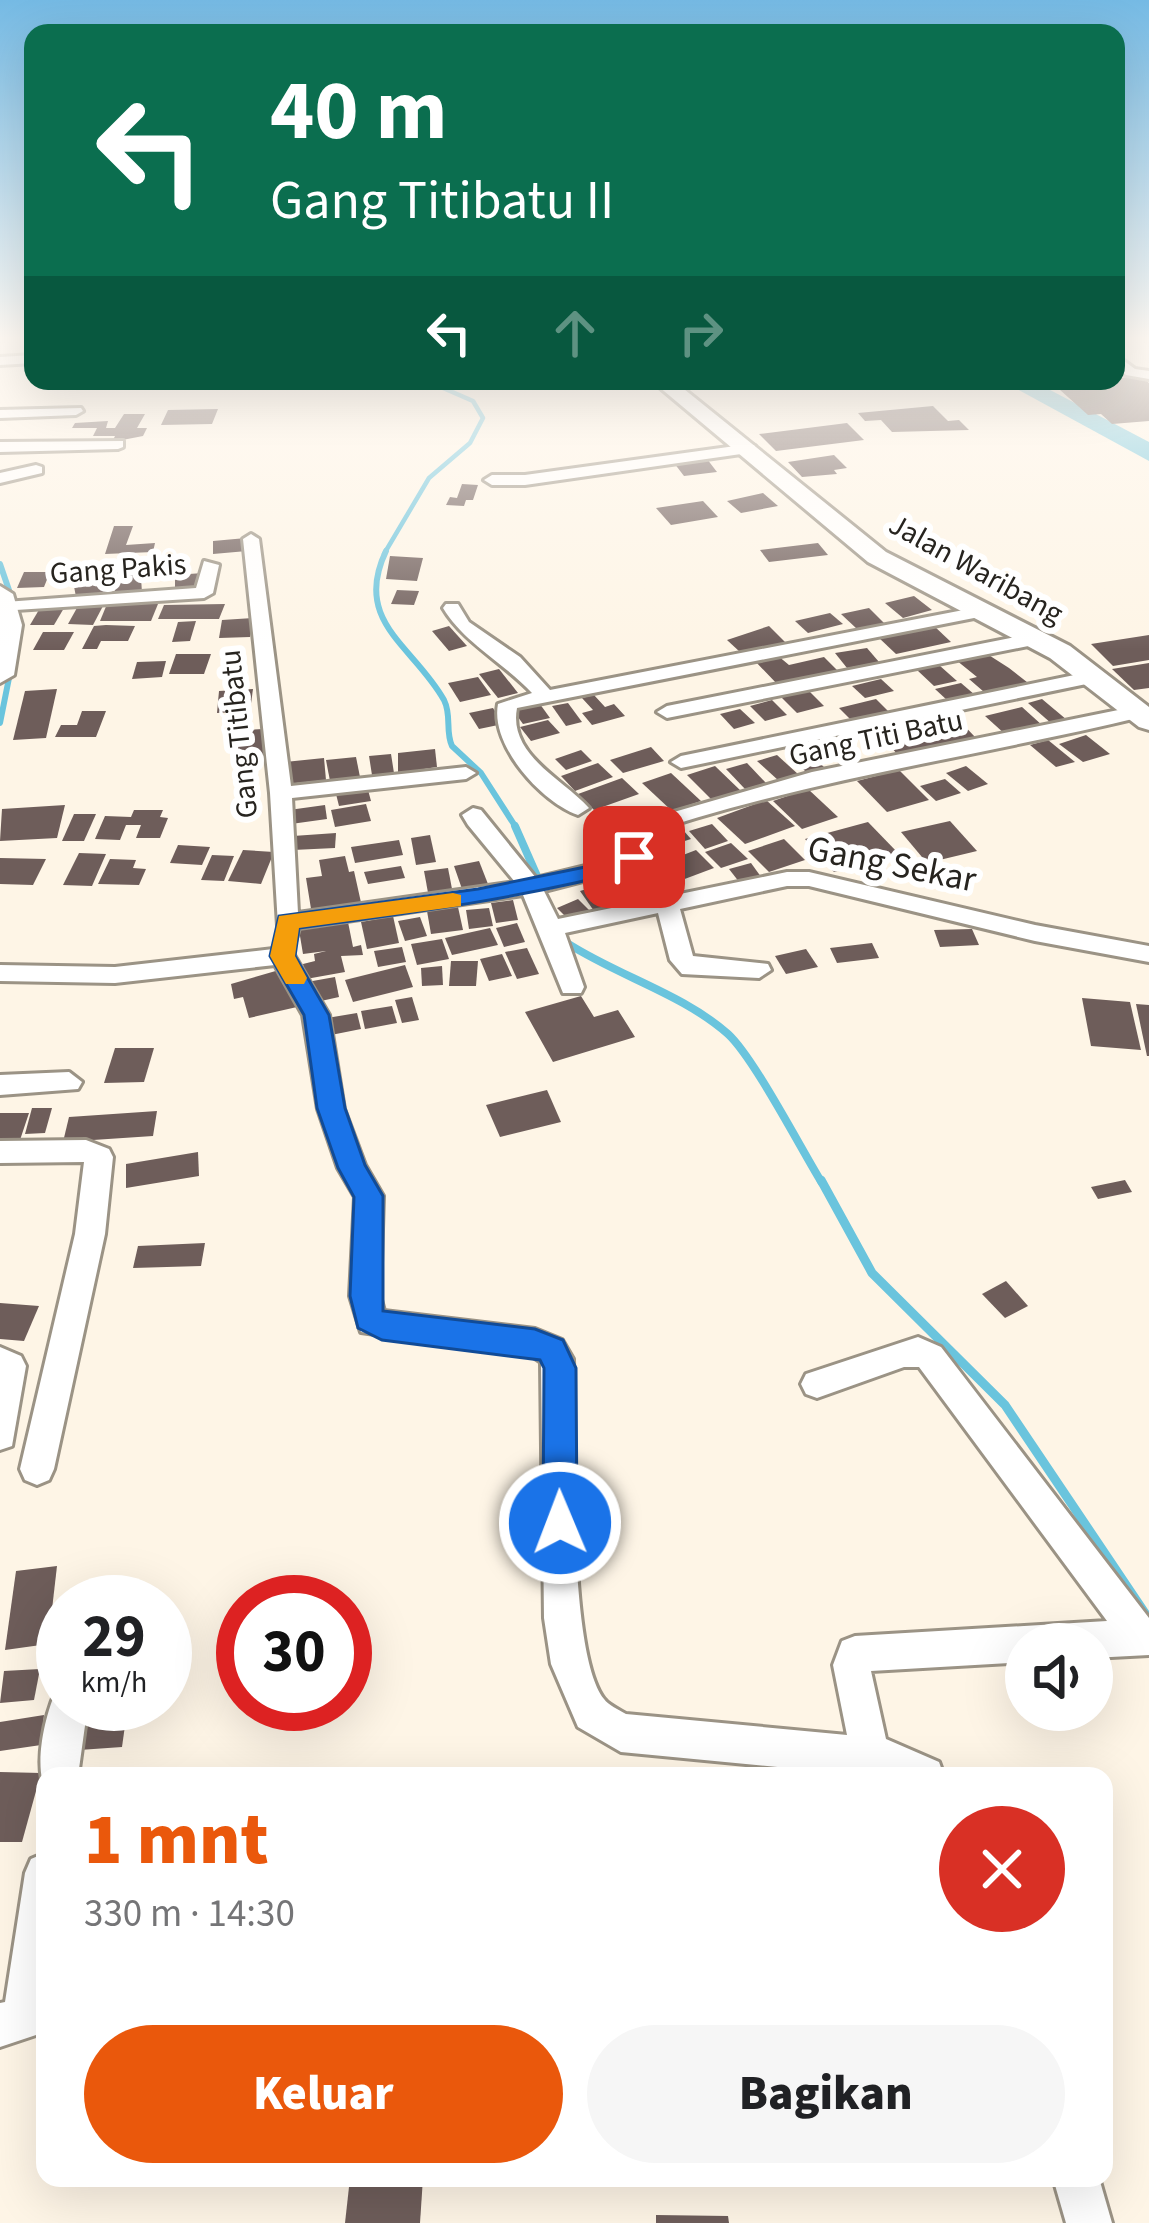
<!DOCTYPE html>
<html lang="id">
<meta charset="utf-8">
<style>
:root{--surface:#fff;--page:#f6f6f6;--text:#202124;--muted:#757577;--accent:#ea580c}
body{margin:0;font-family:"Source Sans 3",sans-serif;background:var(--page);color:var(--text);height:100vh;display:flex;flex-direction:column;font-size:45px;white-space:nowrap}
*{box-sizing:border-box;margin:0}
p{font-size:39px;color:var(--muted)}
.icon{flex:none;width:66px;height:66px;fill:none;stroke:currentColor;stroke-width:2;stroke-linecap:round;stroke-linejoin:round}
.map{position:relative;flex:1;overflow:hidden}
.drawer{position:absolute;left:36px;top:1767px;width:1077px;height:420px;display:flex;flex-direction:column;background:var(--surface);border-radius:24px;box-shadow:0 12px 48px #0002}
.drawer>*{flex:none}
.hud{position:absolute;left:24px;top:24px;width:1101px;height:366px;border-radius:24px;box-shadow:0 12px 48px #0002;background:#0b6e4f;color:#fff;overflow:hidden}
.controls{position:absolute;left:1005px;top:1623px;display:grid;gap:24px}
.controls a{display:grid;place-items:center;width:108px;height:108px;border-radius:50%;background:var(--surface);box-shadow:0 12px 48px #0002;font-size:60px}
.speed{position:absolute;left:36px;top:1575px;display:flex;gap:24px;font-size:60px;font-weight:700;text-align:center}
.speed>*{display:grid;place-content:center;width:156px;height:156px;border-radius:50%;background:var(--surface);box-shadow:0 12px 48px #0002;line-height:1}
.speed small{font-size:30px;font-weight:400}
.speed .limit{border:18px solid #d22;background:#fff;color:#111}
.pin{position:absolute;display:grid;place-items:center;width:102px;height:102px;color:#fff;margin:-51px;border-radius:24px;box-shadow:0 6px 18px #0006}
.me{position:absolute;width:132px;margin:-66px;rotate:359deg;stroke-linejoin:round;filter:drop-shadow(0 0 9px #0008)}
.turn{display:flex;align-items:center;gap:42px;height:252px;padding:0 48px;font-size:54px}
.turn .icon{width:156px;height:156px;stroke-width:2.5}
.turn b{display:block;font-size:84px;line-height:102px}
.lanes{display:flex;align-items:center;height:114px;padding:0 48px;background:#0003;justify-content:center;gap:60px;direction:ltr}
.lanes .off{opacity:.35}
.round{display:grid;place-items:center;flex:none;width:126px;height:126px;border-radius:63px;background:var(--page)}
.overview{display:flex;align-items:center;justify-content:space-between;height:204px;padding:0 48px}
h1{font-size:72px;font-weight:800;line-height:90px;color:var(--accent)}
.button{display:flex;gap:24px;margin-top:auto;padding:24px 48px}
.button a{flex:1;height:138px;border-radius:72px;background:var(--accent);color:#fff;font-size:48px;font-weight:800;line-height:138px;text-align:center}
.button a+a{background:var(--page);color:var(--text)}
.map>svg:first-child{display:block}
</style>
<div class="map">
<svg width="1149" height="2223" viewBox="0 0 1149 2223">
<rect width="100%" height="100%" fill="#fef5e6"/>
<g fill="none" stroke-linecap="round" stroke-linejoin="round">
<polyline stroke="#6ac4dd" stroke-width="4.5" points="384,554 429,478 470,443 483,418 473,401 427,381"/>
<g stroke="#6ac4dd" stroke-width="6">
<path d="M386 551C352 622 414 646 444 700 452 716 445 731 452 746L481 773 517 829"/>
<polyline points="0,564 11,596"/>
<polyline points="0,723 11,668"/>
</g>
<g stroke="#6ac4dd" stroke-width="8">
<polyline points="515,826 541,885"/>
<path d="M567 943C618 976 683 994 728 1034 754 1058 801 1149 822 1183"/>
</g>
<polyline stroke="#6ac4dd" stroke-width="9" points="821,1180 872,1273 1005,1405 1149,1619"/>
<polygon fill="#6ac4dd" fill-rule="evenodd" points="1002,381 1033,381 1149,442 1149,461"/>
</g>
<g fill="#6e5d5a">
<polygon points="1141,376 1149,383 1149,421 1112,424 1101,414 1088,415 1059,389 1070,388 1064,383"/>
<polygon points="933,406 948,421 959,420 969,430 892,432 881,420 865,421 858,413"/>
<polygon points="218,409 212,424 161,425 168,410"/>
<polygon points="124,414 145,414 137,428 147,428 143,436 112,442 115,436 93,436 97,428 72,428 75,423 108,421 106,428 115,428"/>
<polygon points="847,423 864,440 776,451 759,434"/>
<polygon points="834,455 847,468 834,470 837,474 802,477 788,462"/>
<polygon points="707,459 717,472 684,476 674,463"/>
<polygon points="462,484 478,485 473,500 466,500 464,506 446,505 450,497 457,498"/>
<polygon points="763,493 778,506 741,513 727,501"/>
<polygon points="703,501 718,517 671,525 656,508"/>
<polygon points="114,526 133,526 126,545 155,543 153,552 105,554"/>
<polygon points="246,538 247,551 213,554 213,541"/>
<polygon points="818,543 828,555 769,562 760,550"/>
<polygon points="390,556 423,558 417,581 386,579"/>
<polygon points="140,558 142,594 114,597 118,560"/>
<polygon points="24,572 50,572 44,587 17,588"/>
<polygon points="203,573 203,588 175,591 175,575"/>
<polygon points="106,577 109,592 76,597 73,581"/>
<polygon points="397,590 419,591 414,605 391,604"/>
<polygon points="914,596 932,610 903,618 885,603"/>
<polygon points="107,604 158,604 151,621 100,621"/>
<polygon points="225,604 219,619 158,619 164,605"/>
<polygon points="78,606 103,606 93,625 68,624"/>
<polygon points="40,608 64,608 54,625 30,625"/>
<polygon points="869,608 885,624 857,629 841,614"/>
<polygon points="830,613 843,624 808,633 795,621"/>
<polygon points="253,618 250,637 219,638 222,620"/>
<polygon points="196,621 190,641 172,642 178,622"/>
<polygon points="933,625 951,642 896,654 878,637"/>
<polygon points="94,626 106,625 135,626 128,641 101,641 97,649 82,649"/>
<polygon points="449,626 467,646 449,651 432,631"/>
<polygon points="769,626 786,643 740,652 727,640"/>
<polygon points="43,632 74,632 64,650 33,650"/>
<polygon points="1149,635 1149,660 1113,666 1091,644"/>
<polygon points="867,648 879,662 847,668 835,653"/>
<polygon points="984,652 1009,668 1032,686 991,698 969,679 977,677 956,660"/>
<polygon points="176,654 211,654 204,674 169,674"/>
<polygon points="777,655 789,665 824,657 838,671 779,686 754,660"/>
<polygon points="166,661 162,677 132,679 137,662"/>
<polygon points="1149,663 1149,688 1134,690 1112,669"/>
<polygon points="939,665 957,681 934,686 917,670"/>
<polygon points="499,669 518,693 498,698 479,674"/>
<polygon points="478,677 491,695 460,702 448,683"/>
<polygon points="881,679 894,691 865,698 852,686"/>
<polygon points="961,683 975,695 948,701 935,689"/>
<polygon points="57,689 46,738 13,740 25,691"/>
<polygon points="253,689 250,711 217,713 219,691"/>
<polygon points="808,690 824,706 797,713 781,697"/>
<polygon points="594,695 605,707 614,704 625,716 592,725 582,713 593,710 582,698"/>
<polygon points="876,699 890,713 853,722 839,708"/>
<polygon points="1042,699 1067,720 1052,724 1028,703"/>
<polygon points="537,700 550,718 523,724 510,706"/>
<polygon points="772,700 787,715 765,721 750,706"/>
<polygon points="568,703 582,722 566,726 552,706"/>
<polygon points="1022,707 1043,726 1006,735 985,716"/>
<polygon points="493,708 503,724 479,729 469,713"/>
<polygon points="740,709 755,723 734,729 720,714"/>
<polygon points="82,711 106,711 96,737 55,737 61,725 77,725"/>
<polygon points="955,716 975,737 899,756 879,734 902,729 911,738 902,727"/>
<polygon points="548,720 560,733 531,741 520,727"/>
<polygon points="263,729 263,758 231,760 232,731"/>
<polygon points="1086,735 1110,754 1083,762 1059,744"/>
<polygon points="1048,740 1075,762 1056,767 1030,745"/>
<polygon points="651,747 664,761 623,773 610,760"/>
<polygon points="435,749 437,767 398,773 398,753"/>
<polygon points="805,749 825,768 807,773 788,754"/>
<polygon points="581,750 592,761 566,770 555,759"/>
<polygon points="391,754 394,773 372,775 369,756"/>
<polygon points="777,755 799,775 779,781 757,761"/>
<polygon points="356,757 360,777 330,781 326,760"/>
<polygon points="324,758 326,780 286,784 285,762"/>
<polygon points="598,763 613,777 575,791 561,776"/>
<polygon points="747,763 766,783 745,789 726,769"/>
<polygon points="715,766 742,792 713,801 687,775"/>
<polygon points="966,766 988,784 968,791 946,773"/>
<polygon points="899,770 929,800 887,812 857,781"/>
<polygon points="671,773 701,801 672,811 642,783"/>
<polygon points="622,778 639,794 594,810 578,794"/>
<polygon points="945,779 961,793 936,801 920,786"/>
<polygon points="808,789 838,817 802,829 773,801"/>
<polygon points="368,790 371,801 339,806 336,794"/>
<polygon points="766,800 795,826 745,844 717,818"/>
<polygon points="366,804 371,821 335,827 331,810"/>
<polygon points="65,805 57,838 0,841 2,809"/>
<polygon points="325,805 327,819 291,824 289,810"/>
<polygon points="134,810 163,810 160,817 168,818 160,838 136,838 141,825 126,825 120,840 95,839 105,816 131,817"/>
<polygon points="74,814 96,814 84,841 62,841"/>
<polygon points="675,821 691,839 666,847 650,828"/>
<polygon points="950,821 977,851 927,863 901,832"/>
<polygon points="868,822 898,853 834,872 805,839"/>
<polygon points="712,824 728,841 705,849 689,831"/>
<polygon points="336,833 335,848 293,850 293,836"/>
<polygon points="430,835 436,862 416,865 411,838"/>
<polygon points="784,839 805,860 769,872 748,851"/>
<polygon points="399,840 403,855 355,863 351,847"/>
<polygon points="731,843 748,859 721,868 705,852"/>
<polygon points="178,845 210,847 202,865 170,863"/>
<polygon points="243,850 274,852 261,884 228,881"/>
<polygon points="696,850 714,868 682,880 665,862"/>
<polygon points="79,853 106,854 92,886 63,885"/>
<polygon points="212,855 234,856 224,881 201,880"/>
<polygon points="345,856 349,872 354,871 362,907 312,915 306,878 322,876 319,860"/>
<polygon points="0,858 46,859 33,885 0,884"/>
<polygon points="110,859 136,860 133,868 146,869 139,885 98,884"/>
<polygon points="479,861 488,884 462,889 454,866"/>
<polygon points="751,863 764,881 743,887 729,869"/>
<polygon points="401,866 405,878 368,884 364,872"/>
<polygon points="448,868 453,894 429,898 424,871"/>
<polygon points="670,873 685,893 664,899 649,878"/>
<polygon points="646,879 659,895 631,904 618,888"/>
<polygon points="607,883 622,903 594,911 580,891"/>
<polygon points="578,899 591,912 570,921 557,908"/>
<polygon points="513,900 518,920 496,923 491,903"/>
<polygon points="458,907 463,930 431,934 427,911"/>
<polygon points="489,908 493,926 469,929 466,910"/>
<polygon points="393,916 399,943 367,949 361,922"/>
<polygon points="420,917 427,936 405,941 398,921"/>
<polygon points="348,922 353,947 361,945 363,955 341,956 345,972 306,979 303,964 315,961 314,954 326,951 303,954 299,930"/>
<polygon points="517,923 525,942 504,947 496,928"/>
<polygon points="490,928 498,945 452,955 445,938"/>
<polygon points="972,929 979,945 940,947 934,930"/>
<polygon points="442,939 449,959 417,965 411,944"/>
<polygon points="872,943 879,958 837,963 830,948"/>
<polygon points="402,947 406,962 378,967 374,951"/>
<polygon points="527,948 539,974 517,979 505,952"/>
<polygon points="806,949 818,967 786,974 775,956"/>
<polygon points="502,954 512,976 489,981 480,959"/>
<polygon points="451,961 478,961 476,986 449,986"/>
<polygon points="405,965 413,987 353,1002 345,980"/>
<polygon points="442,966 443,985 422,986 421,968"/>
<polygon points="286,968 297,1007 249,1018 243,997 234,999 231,984"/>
<polygon points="335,977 339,997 312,1003 307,982"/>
<polygon points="581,996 594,1017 618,1010 635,1037 553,1062 525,1012"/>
<polygon points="412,997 419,1020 402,1023 395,1000"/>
<polygon points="1082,998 1130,1002 1141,1050 1091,1046"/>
<polygon points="1136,1004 1149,1005 1149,1056 1147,1056"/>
<polygon points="392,1006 397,1023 365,1029 361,1011"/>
<polygon points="357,1013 361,1029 331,1035 327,1018"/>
<polygon points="115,1048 154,1048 144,1082 104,1083"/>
<polygon points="547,1090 561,1122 500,1137 486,1105"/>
<polygon points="32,1108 52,1108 45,1133 25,1134"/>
<polygon points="157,1111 153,1136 63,1142 69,1117"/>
<polygon points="0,1113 29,1113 20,1140 0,1140"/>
<polygon points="198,1152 199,1176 126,1188 126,1164"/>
<polygon points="1125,1180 1132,1192 1098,1199 1091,1187"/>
<polygon points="205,1243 201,1266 133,1268 138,1246"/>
<polygon points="1006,1281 1028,1306 1005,1318 982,1294"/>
<polygon points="0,1303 39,1306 24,1341 0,1339"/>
<polygon points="57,1566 48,1644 5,1650 16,1571"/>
<polygon points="40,1669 34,1700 0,1703 4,1671"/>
<polygon points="73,1704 128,1704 122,1747 65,1751"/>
<polygon points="44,1715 41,1745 0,1751 0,1722"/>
<polygon points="0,1772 41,1773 22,1842 0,1842"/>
<polygon points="350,2178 423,2178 420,2223 345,2223"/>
<polygon points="656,2215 728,2216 729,2223 656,2223"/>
</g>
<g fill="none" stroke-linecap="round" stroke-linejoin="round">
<g stroke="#9b9385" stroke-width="6">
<g id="street">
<polygon points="33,355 33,363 0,365 0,357"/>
<polygon points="1116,355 1135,369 1149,371 1149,379 1126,375 1116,366"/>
<polygon points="81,408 83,411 76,415 0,418 0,410"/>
<polygon points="123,441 123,447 118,449 0,452 0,442"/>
<polygon points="750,444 755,446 755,452 525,485 492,485 484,480 492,475 525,475"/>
<polygon points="36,465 42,467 42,473 0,483 0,473"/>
<path d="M251 534 259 539 291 786 466 767 476 773 466 779 292 798 298 913 515 882 468 825 462 815 473 808 481 810 536 878 619 858 608 840 615 829 812 772 1138 706 1148 712 1145 716C973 758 799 780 631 839L644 861 641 866 544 891 558 919 787 872H809L1035 925 1149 946V962L1035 941 809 886H787L680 909 693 956 768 964 771 970 759 978 682 974 670 960 658 913 565 933 584 987 581 993H563L523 895 299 928 295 942H279L270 793 243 539Z"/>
<polygon points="204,561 219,565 213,593 204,598 0,611 0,603 5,602 196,588"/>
<path d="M446 604H458L469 622 520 657 550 690 979 607 988 612 979 617 517 708C508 755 563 779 589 808L578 815C541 802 490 745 498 704L532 693C504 663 463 642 443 608Z"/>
<polygon points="1036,633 1045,639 1043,643 667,718 657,712 667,706"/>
<polygon points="1094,671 1104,677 1101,681 681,768 671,762 681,756"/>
<path d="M282 948 291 950 329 1015 344 1109 365 1165 383 1196 380 1296 384 1311 535 1329 562 1340 573 1359C575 1428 567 1652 604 1699 608 1705 619 1710 626 1714L847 1735 833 1665 842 1641 855 1636 1107 1621 919 1367H904L817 1398 806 1394 801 1384 806 1374 918 1337 941 1347 1149 1618V1655L1092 1658V1644H1026V1662L871 1671 886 1739 939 1762 944 1776H871L621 1752 578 1727 551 1664 544 1618 541 1362 532 1356 361 1332 350 1296 355 1197 338 1168 318 1109 303 1015 275 965 115 983 0 981V965L115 967Z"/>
<polygon points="69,1072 82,1082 78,1089 0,1095 0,1075"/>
<polygon points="86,1140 109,1149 113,1157 105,1234 54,1469 49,1480 37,1485 25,1480 20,1469 75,1234 84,1162 0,1163 0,1141"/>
<polygon points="0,1347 21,1356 26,1366 12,1446 0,1450"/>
<path d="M63 1688V1704H88L78 1776H45V1789C34 1763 45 1716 56 1691Z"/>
<polygon points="45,1853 45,2020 39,2034 0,2047 0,2003 5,2002 25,1873 31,1859"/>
<polygon points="1053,2178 1099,2178 1112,2223 1066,2223"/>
</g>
</g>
<g stroke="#9b9385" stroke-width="6">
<g id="secondary">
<polygon points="652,381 674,381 886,552 1070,646 1149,707 1149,730 1139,727 1050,658 868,562"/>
<polygon points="0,586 13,594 22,625 14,675 0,683"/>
</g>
</g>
<use href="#street" fill="#fff" fill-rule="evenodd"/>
<use href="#secondary" fill="#fff" fill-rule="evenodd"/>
</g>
<linearGradient id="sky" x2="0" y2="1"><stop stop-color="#75bae4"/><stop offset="0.52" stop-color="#fffaf4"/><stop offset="1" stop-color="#fffaf4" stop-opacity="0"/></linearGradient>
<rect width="1149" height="649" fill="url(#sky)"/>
<path fill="#1a73e8" stroke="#114b97" stroke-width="3" d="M634 850 646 857 641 867C528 897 414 913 299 928L295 956 329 1015 345 1108 365 1165 383 1196V1311L535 1329 563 1340 576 1368 577 1523 572 1535 560 1540 548 1535 543 1523 544 1368 540 1360 382 1340 358 1328 350 1296 354 1197 338 1168 317 1108 304 1015 270 956 279 916 478 889 590 866Z"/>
<polygon fill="#f59e0b" points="453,893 461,895 461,906 299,928 295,956 307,978 304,984 286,984 270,956 279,916"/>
<g text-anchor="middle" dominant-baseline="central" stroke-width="12" stroke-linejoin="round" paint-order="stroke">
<g font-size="30" fill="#27241f" stroke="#fff">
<text transform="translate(118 569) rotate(-4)">Gang Pakis</text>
<text transform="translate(976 569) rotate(29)">Jalan Waribang</text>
<text transform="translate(239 734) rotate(-96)">Gang Titibatu</text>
<text transform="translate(876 738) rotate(-12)">Gang Titi Batu</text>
</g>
<g font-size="36" fill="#27241f" stroke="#fff">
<text transform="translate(892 864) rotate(11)">Gang Sekar</text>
</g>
</g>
</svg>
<div class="controls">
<a><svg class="icon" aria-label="sound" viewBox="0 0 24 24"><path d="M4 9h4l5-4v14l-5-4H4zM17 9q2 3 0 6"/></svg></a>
</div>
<div class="speed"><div>29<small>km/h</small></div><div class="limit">30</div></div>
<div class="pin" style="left:634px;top:857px;background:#d93025"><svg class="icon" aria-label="arrive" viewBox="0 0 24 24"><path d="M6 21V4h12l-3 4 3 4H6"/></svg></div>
<svg class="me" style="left:560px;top:1523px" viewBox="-20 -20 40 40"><circle r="17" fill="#1a73e8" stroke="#fff" stroke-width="3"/><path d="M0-11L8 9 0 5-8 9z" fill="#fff"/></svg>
<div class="hud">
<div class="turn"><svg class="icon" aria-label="left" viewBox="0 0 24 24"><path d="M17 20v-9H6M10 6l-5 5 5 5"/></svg><div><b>40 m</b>Gang Titibatu II</div></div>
<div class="lanes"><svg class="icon" aria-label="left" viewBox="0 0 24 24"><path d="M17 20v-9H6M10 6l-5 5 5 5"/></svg><svg class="icon off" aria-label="ahead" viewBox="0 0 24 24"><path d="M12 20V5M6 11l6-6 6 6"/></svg><svg class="icon off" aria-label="right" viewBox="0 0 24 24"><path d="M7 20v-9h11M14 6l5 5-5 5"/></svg></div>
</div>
<section class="drawer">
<div class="overview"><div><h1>1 mnt</h1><p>330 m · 14:30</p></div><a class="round" style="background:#d93025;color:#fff"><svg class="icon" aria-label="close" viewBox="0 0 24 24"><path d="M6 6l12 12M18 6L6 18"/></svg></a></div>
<div class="button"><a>Keluar</a><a>Bagikan</a></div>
</section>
</div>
